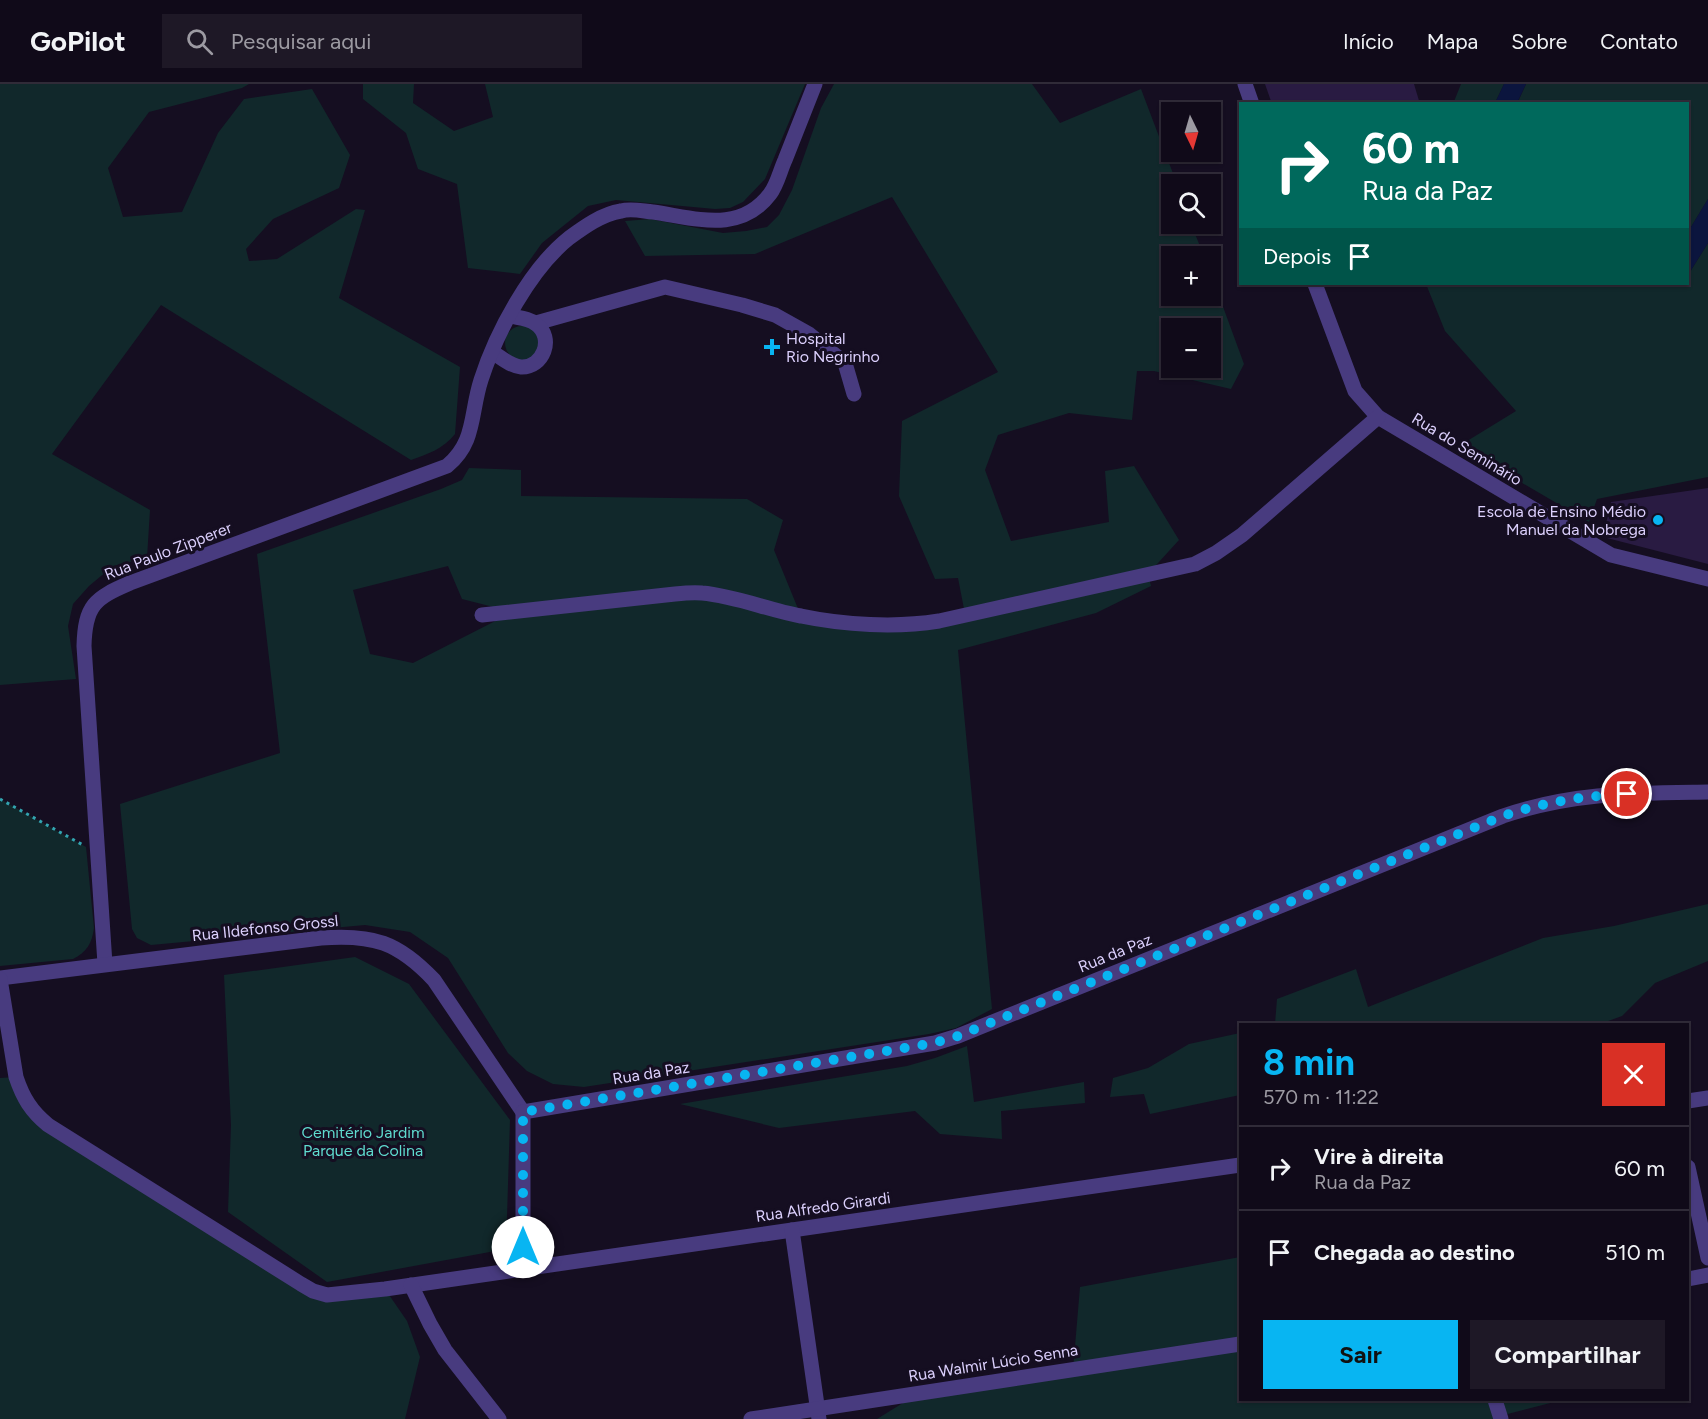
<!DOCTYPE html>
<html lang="pt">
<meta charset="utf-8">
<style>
:root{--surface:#100a19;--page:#1e1826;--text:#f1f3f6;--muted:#9c9aa2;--line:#302b38;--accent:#08b5f2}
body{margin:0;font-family:Figtree,sans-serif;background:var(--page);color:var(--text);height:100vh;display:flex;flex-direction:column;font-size:22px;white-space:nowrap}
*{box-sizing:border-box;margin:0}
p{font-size:20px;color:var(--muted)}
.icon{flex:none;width:33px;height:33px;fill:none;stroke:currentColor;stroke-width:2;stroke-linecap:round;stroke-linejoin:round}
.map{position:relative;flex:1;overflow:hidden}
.sheet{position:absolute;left:1239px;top:939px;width:450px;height:378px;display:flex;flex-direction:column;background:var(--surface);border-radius:0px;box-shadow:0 2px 4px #0004,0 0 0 2px var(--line)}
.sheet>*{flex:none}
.guide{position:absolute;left:1239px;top:18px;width:450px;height:183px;border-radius:0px;box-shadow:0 2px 4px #0004,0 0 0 2px var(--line);background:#00695c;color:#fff;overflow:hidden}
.needle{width:39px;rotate:175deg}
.controls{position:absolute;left:1161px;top:18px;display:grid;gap:12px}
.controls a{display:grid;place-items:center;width:60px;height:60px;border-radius:0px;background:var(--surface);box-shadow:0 2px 4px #0004,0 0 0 2px var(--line);font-size:30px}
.pin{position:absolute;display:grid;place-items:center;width:51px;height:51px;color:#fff;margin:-26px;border:3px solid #fff;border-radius:50%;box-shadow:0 2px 6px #0007}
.me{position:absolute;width:66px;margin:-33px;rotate:0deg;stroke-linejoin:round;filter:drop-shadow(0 0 4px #0008)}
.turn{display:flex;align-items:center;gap:21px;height:126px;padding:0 24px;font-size:27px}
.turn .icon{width:78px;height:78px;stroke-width:2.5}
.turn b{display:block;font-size:42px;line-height:51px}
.then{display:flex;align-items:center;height:57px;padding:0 24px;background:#0003;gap:12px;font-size:22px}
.round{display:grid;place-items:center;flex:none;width:63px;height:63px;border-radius:0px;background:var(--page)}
.head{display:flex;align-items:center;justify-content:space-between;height:102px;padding:0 24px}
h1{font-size:36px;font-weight:700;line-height:45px;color:var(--accent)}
.cta{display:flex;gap:12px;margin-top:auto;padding:12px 24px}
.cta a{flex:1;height:69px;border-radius:0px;background:var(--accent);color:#111;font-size:24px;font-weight:700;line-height:69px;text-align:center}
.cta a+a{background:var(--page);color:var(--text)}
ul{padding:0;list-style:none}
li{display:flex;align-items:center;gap:18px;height:84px;padding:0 24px;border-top:2px solid var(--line)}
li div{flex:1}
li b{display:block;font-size:22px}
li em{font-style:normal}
header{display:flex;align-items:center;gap:36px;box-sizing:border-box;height:84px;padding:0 30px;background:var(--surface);border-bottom:2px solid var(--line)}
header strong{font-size:28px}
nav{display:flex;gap:33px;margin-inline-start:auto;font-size:21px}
.search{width:420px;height:54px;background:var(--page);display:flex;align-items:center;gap:15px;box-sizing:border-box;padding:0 21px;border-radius:0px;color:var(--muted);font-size:22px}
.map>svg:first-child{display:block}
</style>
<header>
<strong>GoPilot</strong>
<div class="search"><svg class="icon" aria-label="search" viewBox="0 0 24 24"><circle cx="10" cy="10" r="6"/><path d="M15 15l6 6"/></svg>Pesquisar aqui</div>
<nav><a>Início</a><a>Mapa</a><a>Sobre</a><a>Contato</a></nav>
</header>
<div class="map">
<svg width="1708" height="1335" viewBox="0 0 1708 1335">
<rect width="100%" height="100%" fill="#150e21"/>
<g fill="#11282b" fill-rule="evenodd">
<path d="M0 0H249L242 4 149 28 108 84 123 133 182 128 218 49 244 15 312 5 350 71 339 104 273 135 246 165 249 177 277 175 356 125 365 126 339 214 460 283 455 350C443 365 428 370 411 376L161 221 52 370 150 426 147 474 113 482 89 502 73 520 68 542 76 595 0 601Z"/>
<polygon points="363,0 414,0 413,19 454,47 493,33 485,0 805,0 765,95 743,118 730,124 715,125 616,116 588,122 542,159 520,190 468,184 457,100 418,85 406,49 363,15"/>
<path d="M834 0H1032L1060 39 1141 5 1177 100H1172V140H1191L1204 172H1172V212H1210L1211 190 1244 280 1231 305 1154 287H1137L1132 336 1069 329 998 351 985 386 1011 457 1109 438 1105 387 1134 382 1179 456 1148 490 1151 502 1096 529 958 566 992 925 956 944 929 950 584 1003 553 1000 527 987 508 969 448 874 410 848 365 841 151 861 137 854 132 845 120 720 280 669 257 470 441 405 462 396 469 384 521 386V412L747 415 783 436 774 466 801 532 895 541 965 530 958 494 935 495 899 412 902 337 998 288 892 113 755 170 645 172 625 137 650 135 723 149 746 147 767 143 779 131 792 106 821 24ZM1172 244H1210V284H1172ZM448 482 462 515 513 528 413 579 370 570 353 506Z"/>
<polygon points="1461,0 1504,0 1495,19 1453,20"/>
<polygon points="1526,0 1708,0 1708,115 1688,148 1688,20 1517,20"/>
<polygon points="1708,159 1708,393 1597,415 1589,438 1459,362 1516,327 1445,247 1426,200 1662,201 1688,200 1688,191"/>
<circle cx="522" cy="259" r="17"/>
<path d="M0 715 86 763 94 844C92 859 87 868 73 875L0 882Z"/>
<polygon points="1708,820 1708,877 1655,899 1622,932 1600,940 1275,940 1277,915 1356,885 1368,923 1543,854 1614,842"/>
<polygon points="355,873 409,900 510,1036 506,1165 327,1198 228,1128 231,1041 224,891"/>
<polygon points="1240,949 1240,1011 1150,1030 1144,1010 1110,1013 1113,994 1148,984 1189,960"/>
<polygon points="967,962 974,1018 1084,998 1085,1019 1001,1027 1002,1055 940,1050 915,1027 779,1044 680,1020 907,982 935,974"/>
<polygon points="16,993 27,1019 313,1207 385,1205 407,1237 420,1273 405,1335 0,1335 0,994"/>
<polygon points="1240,1173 1240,1316 1562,1316 1500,1332 1501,1335 877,1335 919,1309 1073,1286 1080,1203"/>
</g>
<g fill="#0b153e">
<polygon points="1504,0 1526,0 1517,19 1495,19"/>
<polygon points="1708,115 1708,159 1688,191 1688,148"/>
</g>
<g fill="#291b42">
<polygon points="1265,0 1414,0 1420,20 1272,20"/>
<polygon points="1708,404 1708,480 1603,453 1611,418"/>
</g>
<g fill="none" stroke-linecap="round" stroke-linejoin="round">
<polyline stroke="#32a3af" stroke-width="3" stroke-dasharray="3 4.5" stroke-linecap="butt" points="0,715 83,761"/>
<g stroke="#483b7f" stroke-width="15">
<polyline points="1245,0 1252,20"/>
<polyline points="1315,200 1355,307 1378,333 1611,471 1708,495"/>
<polyline points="536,239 665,203 742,221 775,231 809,250 845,279 854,310"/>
<path d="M492 268C501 273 510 282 521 283 543 284 555 254 536 240 529 234 519 234 510 232"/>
<path d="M482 531 675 510C684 509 693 508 702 509 736 512 768 526 801 532 844 541 896 544 939 537L1195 480 1216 469 1242 451 1378 333"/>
<path d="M105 880 84 562C85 521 95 514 130 499L447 382C476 358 470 330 481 296 496 249 530 185 569 154 584 143 602 130 621 127 631 124 642 127 653 128 696 134 740 150 770 110 777 101 780 87 785 76 795 51 805 25 815 0"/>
<path d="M0 894 321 854C373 850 398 858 434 896L523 1028"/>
<path d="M0 895 16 993C23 1014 31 1027 48 1041L301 1200 313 1207 327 1211 385 1205 1240 1081"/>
<polyline points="1688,1017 1708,1014"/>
<path d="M523 1028 935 959 958 952 1503 732C1574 708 1634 709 1708 708"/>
<polyline points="523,1028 523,1186"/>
<polyline points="1688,1083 1708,1174"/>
<polyline points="792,1146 819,1335"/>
<polyline points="1688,1195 1708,1191"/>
<polyline points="411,1201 430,1240 445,1266 499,1335"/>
<polyline points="1495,1316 1501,1335"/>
<polyline points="751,1335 1240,1260"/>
</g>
</g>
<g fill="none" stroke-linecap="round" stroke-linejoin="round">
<path stroke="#08b5f2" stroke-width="10" stroke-dasharray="0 18" d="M523 1163V1028L934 959 958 952 1503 732C1544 718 1584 712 1627 710"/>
</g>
<g fill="#08b5f2" stroke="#150e21" stroke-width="2">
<path d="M769 254h6v6h6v6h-6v6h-6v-6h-6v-6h6z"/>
<circle cx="1658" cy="436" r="6"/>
</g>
<g text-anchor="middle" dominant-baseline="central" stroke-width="6" stroke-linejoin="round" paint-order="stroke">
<g font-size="16" fill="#dcd0fd" stroke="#150e21" text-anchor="start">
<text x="786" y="254">Hospital<tspan x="786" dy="18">Rio Negrinho</tspan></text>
<text x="1646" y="427" text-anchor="end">Escola de Ensino Médio<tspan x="1646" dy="18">Manuel da Nobrega</tspan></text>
</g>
<g font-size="16" fill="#dcd0fd" stroke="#150e21">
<text transform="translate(1467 365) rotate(31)">Rua do Seminário</text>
<text transform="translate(168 467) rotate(-21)">Rua Paulo Zipperer</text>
<text transform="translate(265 844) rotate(-6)">Rua Ildefonso Grossl</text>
<text transform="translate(1115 869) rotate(-22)">Rua da Paz</text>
<text transform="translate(651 989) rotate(-9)">Rua da Paz</text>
<text transform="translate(823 1123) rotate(-8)">Rua Alfredo Girardi</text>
<text transform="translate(993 1279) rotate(-9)">Rua Walmir Lúcio Senna</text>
</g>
<g font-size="16" fill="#5fdbcf" stroke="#150e21">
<text x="363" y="1048">Cemitério Jardim<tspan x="363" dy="18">Parque da Colina</tspan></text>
</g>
</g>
</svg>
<div class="controls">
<a><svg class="needle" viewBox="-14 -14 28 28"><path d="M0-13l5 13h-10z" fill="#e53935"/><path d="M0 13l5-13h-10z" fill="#9c9aa2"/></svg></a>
<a><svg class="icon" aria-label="search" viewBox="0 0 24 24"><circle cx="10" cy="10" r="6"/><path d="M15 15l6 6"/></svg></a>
<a>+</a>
<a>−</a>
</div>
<div class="pin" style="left:1627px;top:710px;background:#d93025"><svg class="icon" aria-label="arrive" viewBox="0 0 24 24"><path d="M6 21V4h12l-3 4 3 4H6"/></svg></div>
<svg class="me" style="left:523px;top:1163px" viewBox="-20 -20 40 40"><circle r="19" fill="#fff"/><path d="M0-13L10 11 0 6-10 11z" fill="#08b5f2"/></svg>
<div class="guide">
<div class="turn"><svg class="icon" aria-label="right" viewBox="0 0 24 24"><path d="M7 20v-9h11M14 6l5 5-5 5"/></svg><div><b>60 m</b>Rua da Paz</div></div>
<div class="then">Depois<svg class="icon" aria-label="arrive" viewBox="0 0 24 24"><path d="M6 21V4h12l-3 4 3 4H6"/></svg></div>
</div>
<section class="sheet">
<div class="head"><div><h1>8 min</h1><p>570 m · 11:22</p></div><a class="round" style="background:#d93025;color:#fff"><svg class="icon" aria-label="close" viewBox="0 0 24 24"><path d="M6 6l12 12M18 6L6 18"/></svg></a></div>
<ul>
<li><svg class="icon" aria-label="right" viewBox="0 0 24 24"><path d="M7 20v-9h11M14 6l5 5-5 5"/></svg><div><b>Vire à direita</b><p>Rua da Paz</p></div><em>60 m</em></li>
<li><svg class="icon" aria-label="arrive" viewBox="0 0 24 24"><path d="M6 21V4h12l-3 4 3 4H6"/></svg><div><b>Chegada ao destino</b></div><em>510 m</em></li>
</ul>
<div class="cta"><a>Sair</a><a>Compartilhar</a></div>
</section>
</div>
